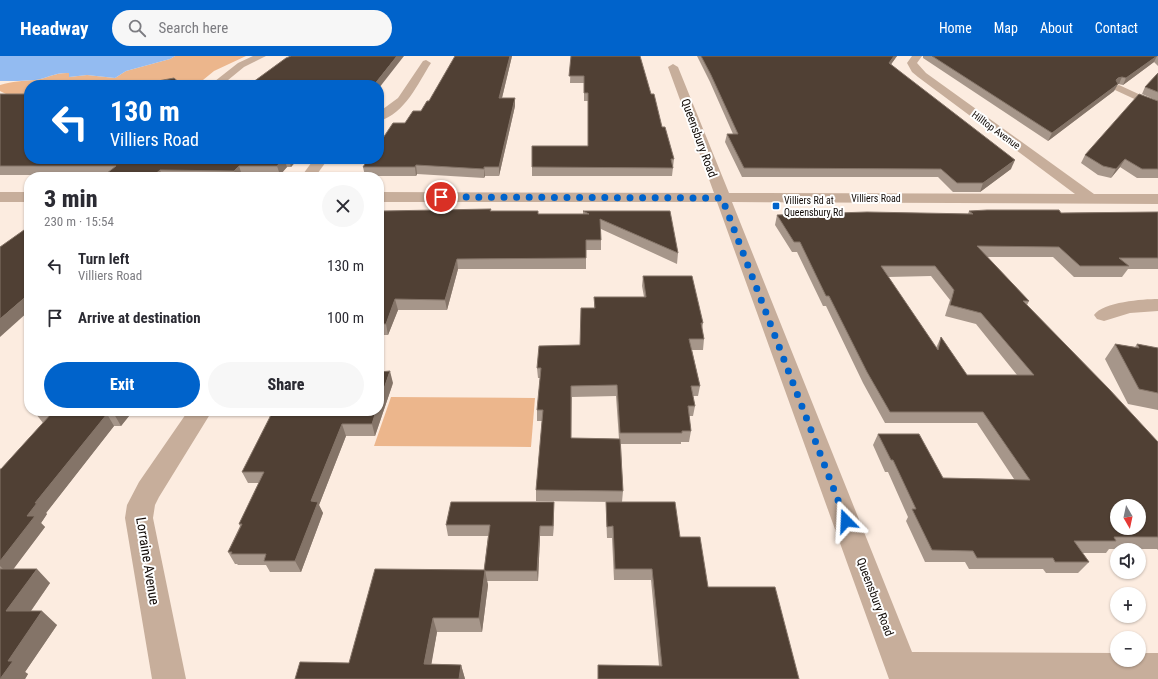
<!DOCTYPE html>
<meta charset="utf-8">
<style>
:root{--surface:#fff;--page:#f7f7f7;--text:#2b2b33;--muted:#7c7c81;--accent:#0063cb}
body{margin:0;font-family:"Roboto Condensed",sans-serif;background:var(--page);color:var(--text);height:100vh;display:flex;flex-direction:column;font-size:15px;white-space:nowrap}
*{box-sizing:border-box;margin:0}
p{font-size:13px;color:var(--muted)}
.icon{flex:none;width:22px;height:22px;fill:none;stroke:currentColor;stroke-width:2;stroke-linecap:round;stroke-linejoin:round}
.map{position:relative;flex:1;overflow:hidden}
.side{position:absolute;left:24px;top:116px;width:360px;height:244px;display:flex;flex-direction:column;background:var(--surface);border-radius:16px;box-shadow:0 1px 3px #0004}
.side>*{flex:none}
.hud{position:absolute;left:24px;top:24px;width:360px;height:84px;border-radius:16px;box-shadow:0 1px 3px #0004;background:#0063cb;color:#fff;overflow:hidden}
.needle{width:26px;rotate:171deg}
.tools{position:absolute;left:1110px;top:443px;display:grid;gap:8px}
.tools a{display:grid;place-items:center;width:36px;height:36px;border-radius:50%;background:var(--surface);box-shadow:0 1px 3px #0004;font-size:20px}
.pin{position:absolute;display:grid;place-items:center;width:34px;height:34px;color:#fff;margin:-17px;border:2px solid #fff;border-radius:50%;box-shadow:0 1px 4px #0007}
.me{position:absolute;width:44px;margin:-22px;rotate:339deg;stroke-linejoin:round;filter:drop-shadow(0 0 3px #0008)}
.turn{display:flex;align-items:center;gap:14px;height:84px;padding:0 20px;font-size:18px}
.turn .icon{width:52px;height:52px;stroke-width:2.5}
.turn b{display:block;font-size:28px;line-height:34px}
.round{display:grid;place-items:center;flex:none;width:42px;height:42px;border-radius:21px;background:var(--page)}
.headline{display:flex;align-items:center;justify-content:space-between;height:68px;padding:0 20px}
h1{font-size:24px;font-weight:800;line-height:30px}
.cta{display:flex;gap:8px;margin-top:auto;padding:8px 20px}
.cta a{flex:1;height:46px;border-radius:24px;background:var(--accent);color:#fff;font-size:16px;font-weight:800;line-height:46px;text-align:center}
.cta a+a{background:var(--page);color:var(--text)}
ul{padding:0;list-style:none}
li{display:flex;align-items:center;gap:12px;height:52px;padding:0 20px}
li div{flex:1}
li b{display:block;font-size:15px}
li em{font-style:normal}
header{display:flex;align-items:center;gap:24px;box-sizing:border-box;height:56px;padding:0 20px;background:var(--accent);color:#fff}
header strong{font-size:19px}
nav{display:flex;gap:22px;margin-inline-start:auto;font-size:14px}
.search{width:280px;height:36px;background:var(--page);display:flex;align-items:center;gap:10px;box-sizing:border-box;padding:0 14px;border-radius:22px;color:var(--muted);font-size:15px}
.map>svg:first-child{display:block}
</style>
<header>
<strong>Headway</strong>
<div class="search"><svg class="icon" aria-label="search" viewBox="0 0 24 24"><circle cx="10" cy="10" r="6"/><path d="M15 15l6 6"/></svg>Search here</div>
<nav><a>Home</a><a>Map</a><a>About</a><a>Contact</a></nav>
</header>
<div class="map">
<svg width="1158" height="623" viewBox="0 0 1158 623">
<rect width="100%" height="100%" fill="#fcece0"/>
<g fill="#ecb68c">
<path d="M175 0H246L214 15 203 24 173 28 137 29H29V40L6 38 0 35V29C13 25 22 25 35 24 48 22 56 16 70 17L69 21 87 19 115 22 126 15 170 3Z"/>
<polygon points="391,341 535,342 531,391 374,390"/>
</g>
<path fill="#93bbf1" d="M0 0H175L170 3 126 15 115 22 87 19 69 21V17C56 16 48 22 35 24 24 25 11 25 0 25Z"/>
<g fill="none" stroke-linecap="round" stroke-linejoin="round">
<g fill="#c7ae9b" fill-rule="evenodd">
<polygon points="253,0 266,0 244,11 222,29 210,29 238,7"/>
<polygon points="912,0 922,0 917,7 926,17 1094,138 1158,138 1158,148 732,146 912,596 1117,597 1117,604 1139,604 1139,597 1158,597 1158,623 889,623 717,146 379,146 379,136 714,137 668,11 673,8 678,11 729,137 1075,138 918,21 912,16 907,7"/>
<path d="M426 4 431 7C418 27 405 58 379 65V56L398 42 423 5Z"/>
<polygon points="1119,29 1158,47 1158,54 1115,34 1114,32 1115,30"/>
<polygon points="314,103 328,103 315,121 301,121"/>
<rect x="0" y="136" width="29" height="10"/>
<path d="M1158 243V255L1130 257 1104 265 1097 263 1094 259C1103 246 1143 243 1158 243Z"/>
<polygon points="188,355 212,355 159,441 155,449 153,462 186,623 152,623 125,462 127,449 139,426"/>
</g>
</g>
<g fill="#a6968a" fill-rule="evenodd">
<polygon points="512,0 502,42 515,50 499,120 485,120 484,122 417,118 416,120 365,120 363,111 405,67 421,55"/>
<polygon points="571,0 651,38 662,71 674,103 672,120 532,120 532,111 588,90 588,45 584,45 584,27 570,27"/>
<polygon points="697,0 897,0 891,8 1011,113 980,136 953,136 938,121 742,121 725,86 727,78 733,78 710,26"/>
<polygon points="923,0 1158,0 1158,10 1154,6 1123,29 1118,28 1114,35 1048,85 923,2"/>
<polygon points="1158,17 1158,45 1142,38 1145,31"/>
<polygon points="0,38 29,103 298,103 291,111 287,111 280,119 242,119 240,121 102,121 104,119 0,119"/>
<polygon points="1158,45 1158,122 1137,122 1120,111 1111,122 1098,119 1081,107 1085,99"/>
<polygon points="491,153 491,155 538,158 583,158 583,155 678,197 677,208 601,173 601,194 586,194 586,213 458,213 447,254 398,254 388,279 379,279 379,159"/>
<path d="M969 155 1061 157 1158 156V213H1128L1122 221H1074L1053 201H987L1029 245 1027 249 1158 386V494L1157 493H1109L1106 497H1082L1089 506 1078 517H1046L1043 513H969L965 506H925L906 465 908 461 888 416H885L873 389 878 378 943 422 1014 423 977 367H885L863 327 826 250H823L797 196H792L775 169 777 159 968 158ZM931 220 950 244 945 260 976 268 1017 319H967L941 281 936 292 888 221Z"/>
<path d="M643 220 703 267 702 274 704 283 703 294H692L700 330 698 340H693L695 350 693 360H689L691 375 689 386H681V388H621L623 435 622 446 680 481 708 531 799 623H598V609L659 610 651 524H614L612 482H607L606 457V446H613L536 445V434L542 365H537V354L540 322H538L537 312 580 289 594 252V241H644L642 230ZM616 340 619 383 571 382 572 341Z"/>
<polygon points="1115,288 1135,291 1137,288 1158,292 1158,354 1128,348 1105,303"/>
<polygon points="393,327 375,380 346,380 319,449 323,457 301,516 270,516 266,509 238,509 237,508 235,508 228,496 240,470 239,468 259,427 248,427 242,416 270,361 267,355 379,355"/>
<polygon points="39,355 134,355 133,355 121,370 114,370 46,457 47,458 41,467 45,471 13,513 50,527 31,555 57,569 25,616 28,618 25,623 0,623 0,413 1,413 43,367 36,358"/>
<polygon points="554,446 554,457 553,480 540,480 538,525 487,525 488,529 482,576 437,576 431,608 461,609 465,623 295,623 349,607 484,514 488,480 448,480 446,469"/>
</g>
<g fill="#847468">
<polygon points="397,0 404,0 379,32 379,29 374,29"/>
<polygon points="510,0 512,0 500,50 499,42"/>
<polygon points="894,0 897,0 887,14 889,7"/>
<polygon points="1157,0 1154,6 1123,29 1126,22"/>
<polygon points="1122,21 1119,28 1115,29 1116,24 1118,22"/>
<polygon points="1118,28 1114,35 1048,85 1052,77"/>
<polygon points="515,42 515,50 499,120 499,111"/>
<polygon points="283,103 284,103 287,111 280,119 277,110"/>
<polygon points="289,103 298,103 291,111"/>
<polygon points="1125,103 1120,111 1111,122 1116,113"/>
<polygon points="1015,104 1011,113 980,136 983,127"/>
<polygon points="416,109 417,118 416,120 415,111"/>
<polygon points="239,110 242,119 240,121 236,121 234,115"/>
<polygon points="484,111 485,120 484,122"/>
<polygon points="160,114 163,121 152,121"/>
<polygon points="457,203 458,213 447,254 445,244"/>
<polygon points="29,238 29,255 0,281 0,263"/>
<polygon points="395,243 398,254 388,279 386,268"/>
<polygon points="390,315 393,327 375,380 372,368 376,355 379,355 379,347"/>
<polygon points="117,355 133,355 121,370 114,358"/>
<polygon points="107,358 114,370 46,457 47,458 41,467 45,471 9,519 0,510 0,505 35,447"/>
<polygon points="342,368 346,380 319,449 323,457 301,516 295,505 311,445"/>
<polygon points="554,446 554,457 553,480 553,470"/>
<polygon points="540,470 540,480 538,525 537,515"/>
<polygon points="37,513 50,527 21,569 6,555"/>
<polygon points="485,514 488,529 482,576 479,562"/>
<polygon points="42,555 57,569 25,616 28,618 25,623 0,623 8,605"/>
<polygon points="433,562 437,576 429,622 424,608"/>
<polygon points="461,609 465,623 459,623"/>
</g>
<g fill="#504034" stroke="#847468" fill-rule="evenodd">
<polygon points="291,0 397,0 374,29 249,29 286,2"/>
<polygon points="455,0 510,0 499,42 515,42 499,111 484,111 484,113 416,109 415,111 363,111 368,103 379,103 379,88 393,67 405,67 413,55 421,55 427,45 429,45"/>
<polygon points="571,0 640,0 651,38 654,38 662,71 665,71 674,103 671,103 673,112 532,111 532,90 588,90 588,37 584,37 584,20 569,20"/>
<polygon points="701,0 894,0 889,7 1015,104 983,127 957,127 941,113 744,112 727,78 738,78 711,19"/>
<polygon points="932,0 1157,0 1126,22 1122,21 1118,22 1116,24 1118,28 1052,77"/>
<polygon points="1158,17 1158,36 1145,31"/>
<polygon points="174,22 182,29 136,29"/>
<polygon points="0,38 29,38 29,103 283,103 277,110 239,110 234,115 160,114 152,121 102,121 116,110 0,110"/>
<polygon points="1139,38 1158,45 1158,113 1142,113 1125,103 1116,113 1103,110 1085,99"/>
<polygon points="491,153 490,155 538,155 538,158 589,158 583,155 670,155 678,197 600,163 601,184 586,184 586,202 457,203 445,244 395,243 386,268 379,268 379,159 380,159 382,155"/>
<path d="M987 154H1059L1061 157 1158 156V202H1119L1129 210H1080L1059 191 977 190 1029 245H1023L1109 333 1158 386V481H1114L1116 485H1074L1089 506H1055L1053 502H977L973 495 932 494 912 453H916L893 404H891L878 378H919L943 422 1030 424 983 356H890L867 316 829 240H826L800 186H794L777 159 867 156 973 158 969 155ZM881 210H935L954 234 950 249 981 257 1034 319H967L941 281 938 294ZM1117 450H1139V472H1117Z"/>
<polygon points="29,173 29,238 0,263 0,191 24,174"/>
<polygon points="643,220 692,220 703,267 701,267 704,283 689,283 700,330 691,330 695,350 688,350 691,375 682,375 682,377 620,377 617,329 571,330 571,382 620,383 623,435 536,434 543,354 537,354 541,312 537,312 539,290 580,289 581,252 595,252 594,241 646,241"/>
<polygon points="1115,288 1139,292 1137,288 1158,292 1158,337 1139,333"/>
<polygon points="390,315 379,347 379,316"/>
<polygon points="39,355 117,355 114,358 107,358 35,447 37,447 27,460 35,460 0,505 0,413 1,413 51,358 36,358"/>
<polygon points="273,355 376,355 372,368 342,368 311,445 318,446 295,505 264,505 266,498 231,498 232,496 228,496 242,468 239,468 264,416 242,416"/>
<polygon points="451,446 554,446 553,470 540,470 537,515 484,515 490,469 446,469"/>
<polygon points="606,446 675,446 680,481 700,481 708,531 775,531 799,623 598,623 598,609 662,610 652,513 615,513 613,470 607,471"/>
<polygon points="0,513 37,513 6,555 42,555 8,605 13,605 0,623"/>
<polygon points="375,513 485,514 479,562 433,562 424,608 461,609 459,623 295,623 300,606 349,607"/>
</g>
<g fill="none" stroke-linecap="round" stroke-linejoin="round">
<polyline stroke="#0063cb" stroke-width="7" stroke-dasharray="0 12.6" points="441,141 722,142 846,465"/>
</g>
<rect fill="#0063cb" stroke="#fff" stroke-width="1.5" x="772" y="146" width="8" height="8" rx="2"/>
<g text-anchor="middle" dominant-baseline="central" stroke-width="4" stroke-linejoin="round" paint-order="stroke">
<g font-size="10" fill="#120b07" stroke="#fff">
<text transform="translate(996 74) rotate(36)">Hilltop Avenue</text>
<text x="876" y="142">Villiers Road</text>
</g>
<g font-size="10" fill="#120b07" stroke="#fff" text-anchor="start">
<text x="784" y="144">Villiers Rd at<tspan x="784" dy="12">Queensbury Rd</tspan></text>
</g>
<g font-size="12" fill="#120b07" stroke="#fff">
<text transform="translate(699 82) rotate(70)">Queensbury Road</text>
<text transform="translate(875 541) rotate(69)">Queensbury Road</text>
</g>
<g font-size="14" fill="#120b07" stroke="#fff">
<text transform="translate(148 505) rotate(81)">Lorraine Avenue</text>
</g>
</g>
</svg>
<div class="tools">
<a><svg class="needle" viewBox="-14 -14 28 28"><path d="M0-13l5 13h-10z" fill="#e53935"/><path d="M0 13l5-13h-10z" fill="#7c7c81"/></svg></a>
<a><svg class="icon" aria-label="sound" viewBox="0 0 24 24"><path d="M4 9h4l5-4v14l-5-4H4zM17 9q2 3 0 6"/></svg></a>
<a>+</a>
<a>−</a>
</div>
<div class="pin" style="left:441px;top:141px;background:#d93025"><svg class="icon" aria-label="arrive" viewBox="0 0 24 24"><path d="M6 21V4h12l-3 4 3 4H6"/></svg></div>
<svg class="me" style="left:846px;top:465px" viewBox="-20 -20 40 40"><path d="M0-17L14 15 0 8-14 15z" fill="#0063cb" stroke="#fff" stroke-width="4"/></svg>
<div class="hud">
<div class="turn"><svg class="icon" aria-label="left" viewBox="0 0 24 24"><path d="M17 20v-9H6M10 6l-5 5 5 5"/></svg><div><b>130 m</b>Villiers Road</div></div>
</div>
<section class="side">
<div class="headline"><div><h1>3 min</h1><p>230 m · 15:54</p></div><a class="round"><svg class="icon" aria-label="close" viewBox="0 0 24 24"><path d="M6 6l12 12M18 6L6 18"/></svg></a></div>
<ul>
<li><svg class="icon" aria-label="left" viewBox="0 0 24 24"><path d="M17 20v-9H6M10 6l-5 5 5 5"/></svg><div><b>Turn left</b><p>Villiers Road</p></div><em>130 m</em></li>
<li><svg class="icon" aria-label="arrive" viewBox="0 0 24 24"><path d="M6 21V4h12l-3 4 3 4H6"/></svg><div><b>Arrive at destination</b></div><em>100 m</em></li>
</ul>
<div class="cta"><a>Exit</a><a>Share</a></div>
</section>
</div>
